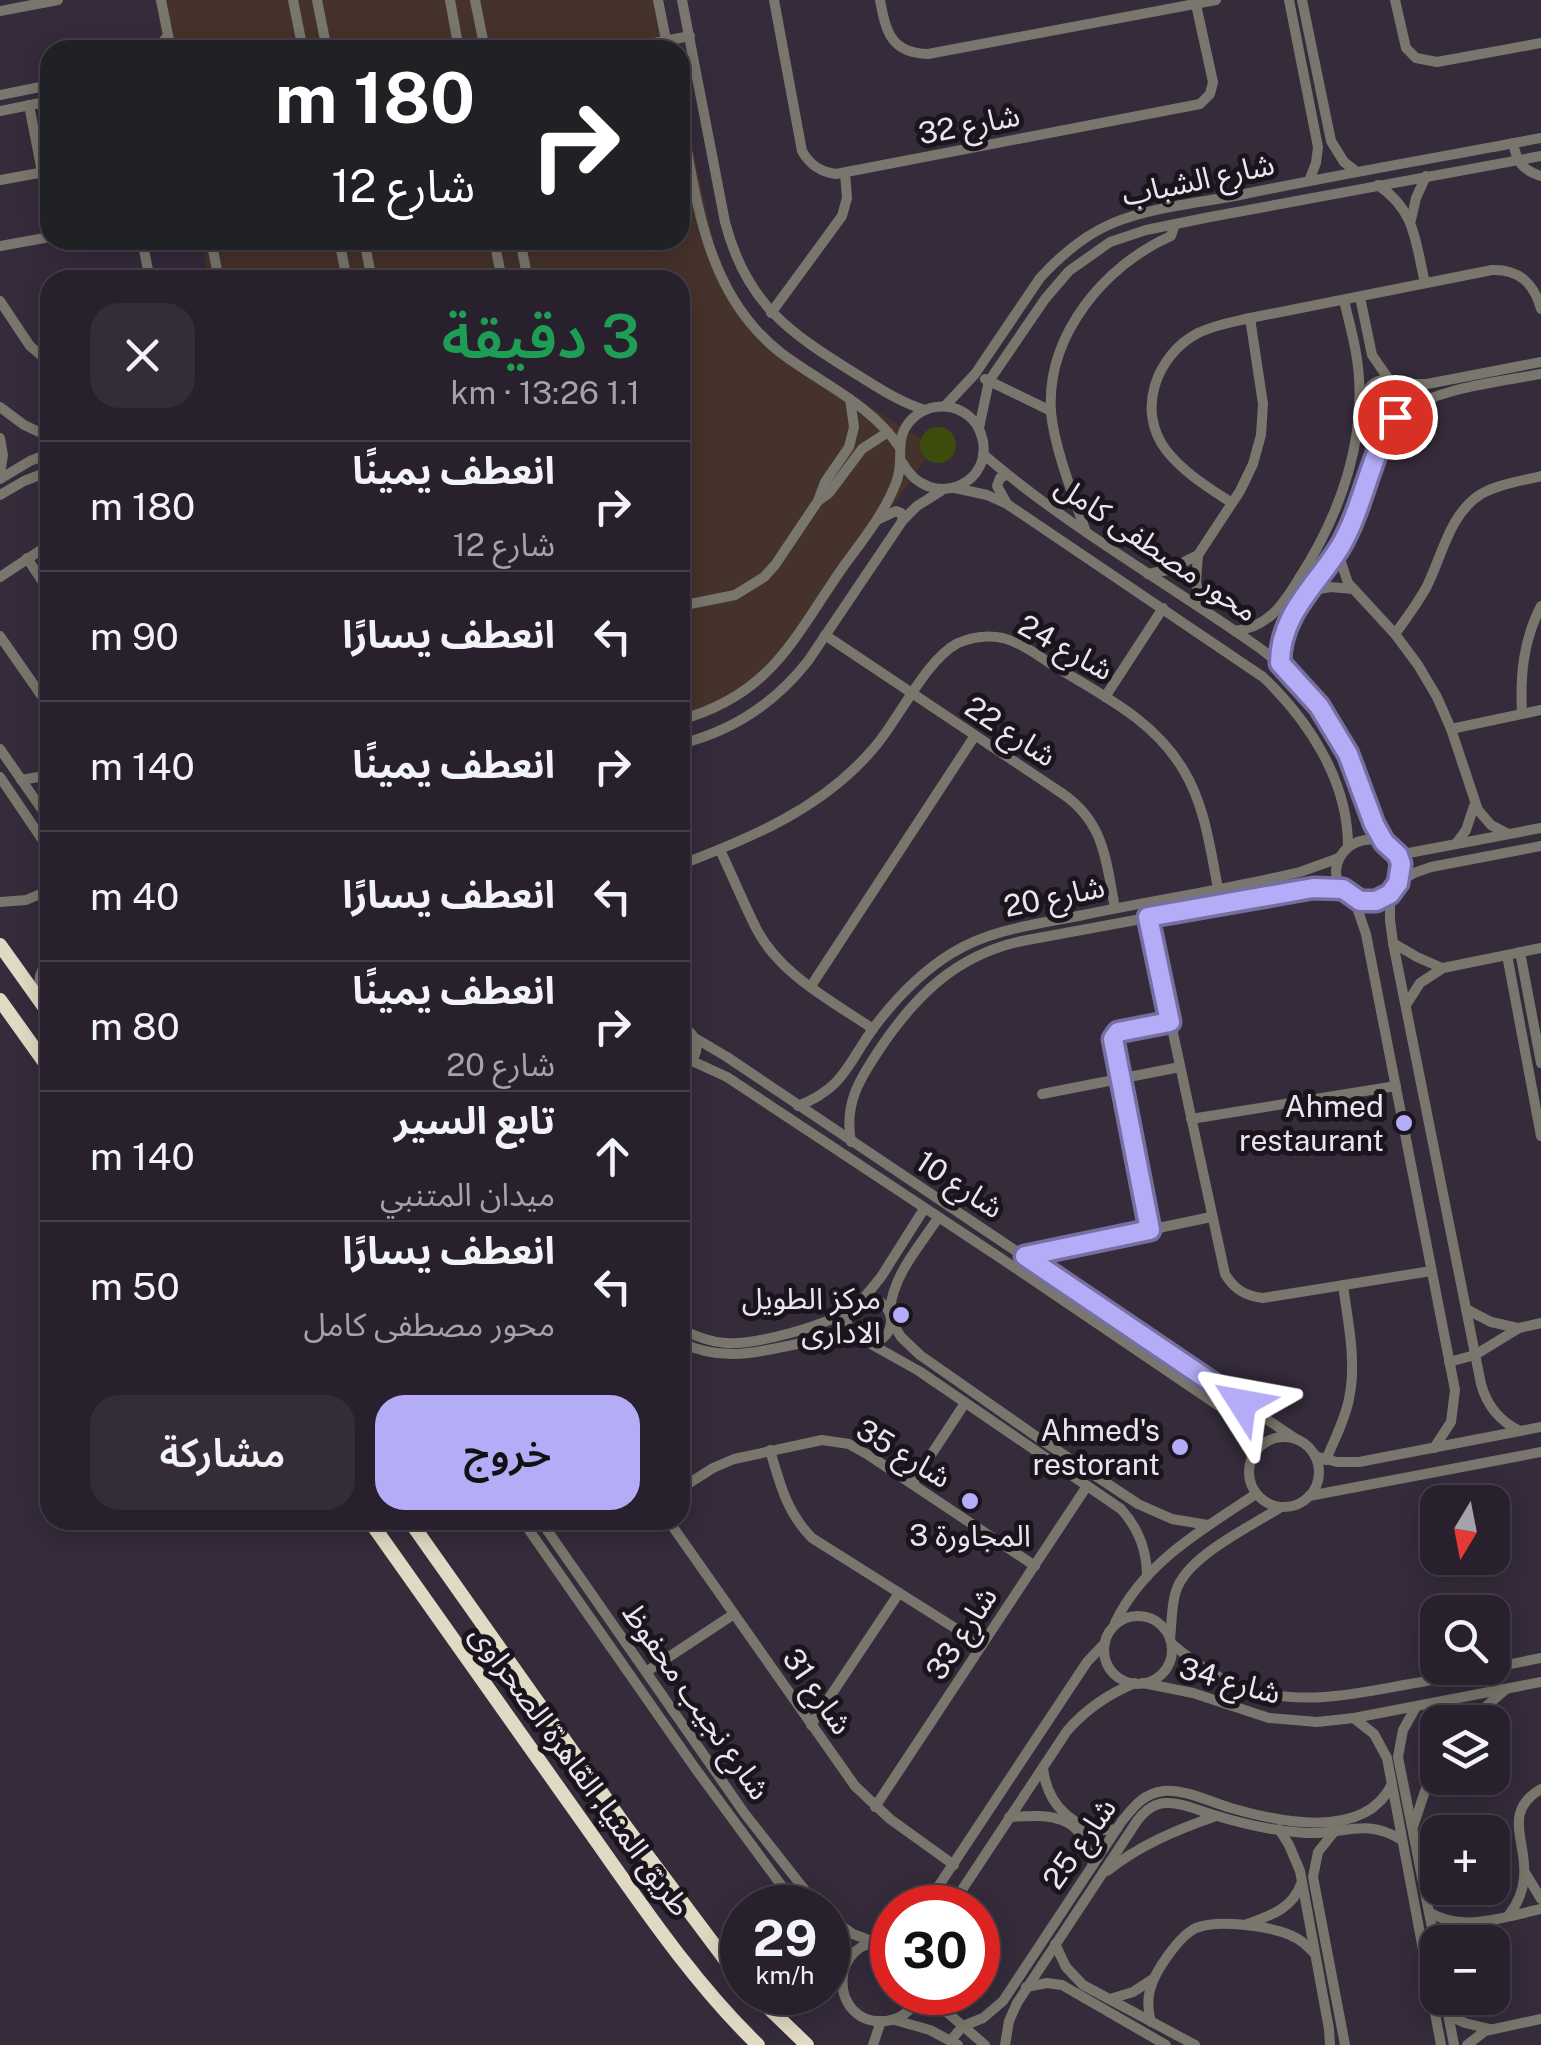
<!DOCTYPE html>
<html lang="ar">
<meta charset="utf-8">
<style>
:root{--surface:#28202c;--page:#342d38;--text:#f1f3f6;--muted:#a5a3a9;--line:#443e48;--accent:#b5acf8}
body{margin:0;font-family:"Public Sans","Noto Sans Arabic",sans-serif;background:var(--page);color:var(--text);direction:rtl;height:100vh;display:flex;flex-direction:column;font-size:38px;white-space:nowrap}
*{box-sizing:border-box;margin:0}
p{font-size:32px;color:var(--muted)}
.icon{flex:none;width:55px;height:55px;fill:none;stroke:currentColor;stroke-width:2;stroke-linecap:round;stroke-linejoin:round}
.map{position:relative;flex:1;overflow:hidden;direction:ltr}
.details{position:absolute;left:40px;top:270px;width:650px;height:1260px;display:flex;flex-direction:column;background:var(--surface);border-radius:30px;box-shadow:0 5px 25px #0003,0 0 0 2px var(--line);direction:rtl}
.details>*{flex:none}
.top-card{position:absolute;left:40px;top:40px;width:650px;height:210px;border-radius:30px;box-shadow:0 5px 25px #0003,0 0 0 2px var(--line);direction:rtl;background:#202124;color:#fff;overflow:hidden}
.needle{width:65px;rotate:190deg}
.fabs{position:absolute;left:1420px;top:1485px;display:grid;gap:20px}
.fabs a{display:grid;place-items:center;width:90px;height:90px;border-radius:20px;background:var(--surface);box-shadow:0 5px 25px #0003,0 0 0 2px var(--line);font-size:50px}
.speed{position:absolute;left:720px;top:1885px;display:flex;gap:20px;font-size:50px;font-weight:700;text-align:center}
.speed>*{display:grid;place-content:center;width:130px;height:130px;border-radius:50%;background:var(--surface);box-shadow:0 5px 25px #0003,0 0 0 2px var(--line);line-height:1}
.speed small{font-size:25px;font-weight:400}
.speed .limit{border:15px solid #d22;background:#fff;color:#111}
.pin{position:absolute;display:grid;place-items:center;width:85px;height:85px;color:#fff;margin:-42px;border:5px solid #fff;border-radius:50%;box-shadow:0 2px 10px #0007}
.me{position:absolute;width:110px;margin:-55px;rotate:304deg;stroke-linejoin:round;filter:drop-shadow(0 0 8px #0008)}
.turn{display:flex;align-items:center;gap:35px;height:210px;padding:0 50px;font-size:45px}
.turn .icon{width:130px;height:130px;stroke-width:2.5}
.turn b{display:block;font-size:70px;line-height:85px}
.round{display:grid;place-items:center;flex:none;width:105px;height:105px;border-radius:30px;background:var(--page)}
.summary{display:flex;align-items:center;justify-content:space-between;height:170px;padding:0 50px}
h1{font-size:60px;font-weight:600;line-height:75px;color:#1e9e55}
.primary-button{display:flex;gap:20px;margin-top:auto;padding:20px 50px}
.primary-button a{flex:1;height:115px;border-radius:30px;background:var(--accent);color:#111;font-size:40px;font-weight:600;line-height:115px;text-align:center}
.primary-button a+a{background:var(--page);color:var(--text)}
ul{padding:0;list-style:none}
li{display:flex;align-items:center;gap:30px;height:130px;padding:0 50px;border-top:2px solid var(--line)}
li div{flex:1}
li b{display:block;font-size:38px}
li em{font-style:normal}
.map>svg:first-child{display:block}
</style>
<div class="map">
<svg width="1541" height="2045" viewBox="0 0 1541 2045">
<rect width="100%" height="100%" fill="#352b3b"/>
<g fill="#45322b">
<polygon points="155,0 663,0 673,50 164,50"/>
<polygon points="680,87 714,245 735,292 760,328 800,363 934,447 785,661 746,696 715,714 680,727 680,280 209,280 201,240 680,240"/>
</g>
<circle fill="#3d4b0b" cx="938" cy="445" r="18"/>
<g fill="none" stroke-linecap="round" stroke-linejoin="round">
<g stroke="#79766d" stroke-width="10">
<polyline points="161,0 171,50"/>
<polyline points="293,0 303,50"/>
<polyline points="317,0 327,50"/>
<polyline points="450,0 459,50"/>
<polyline points="475,0 485,50"/>
<polyline points="658,0 668,50"/>
<path d="M682 0 725 222C746 303 788 332 856 374 879 388 899 402 925 410"/>
<path d="M774 0 802 151C810 165 820 172 836 174L1200 104 1210 94 1213 82 1195 0"/>
<path d="M880 0C886 32 891 53 928 54L1216 0"/>
<polyline points="1289,0 1318,147 1316,163 1309,181"/>
<polyline points="1302,0 1331,141 1344,162 1357,172"/>
<polyline points="1395,0 1406,48 1416,58 1437,62 1541,43"/>
<polyline points="0,11 58,0"/>
<polyline points="155,50 168,36"/>
<polyline points="619,50 690,36"/>
<polyline points="0,95 50,85"/>
<polyline points="29,105 42,172"/>
<polyline points="0,111 50,101"/>
<path d="M680 113C697 200 705 294 781 353 822 384 871 404 900 448"/>
<path d="M1513 143C1517 162 1522 170 1541 176"/>
<polyline points="0,180 50,171"/>
<path d="M1378 185C1416 211 1415 241 1425 283"/>
<polyline points="1411,220 1416,198 1426,176"/>
<polyline points="142,240 150,280"/>
<polyline points="211,240 219,280"/>
<polyline points="339,240 347,280"/>
<polyline points="364,240 372,280"/>
<polyline points="494,240 502,280"/>
<polyline points="520,240 528,280"/>
<polyline points="0,246 50,237"/>
<polyline points="1360,297 1372,355 1390,381"/>
<polyline points="0,301 30,346 50,363"/>
<polyline points="771,313 842,216 847,198 845,173"/>
<polyline points="985,379 1051,411"/>
<circle cx="1385" cy="400" r="20"/>
<polyline points="1396,384 1427,384 1541,362"/>
<path d="M945 406 975 374 1040 278C1061 255 1084 235 1113 223 1152 207 1198 203 1240 195 1340 174 1441 157 1541 138"/>
<polyline points="0,407 24,425 50,437"/>
<path d="M1400 413C1443 387 1492 383 1541 374"/>
<polyline points="979,428 989,381 1045,299 1069,271 1110,242 1146,230 1210,217 1541,156"/>
<polyline points="0,438 3,455 0,474"/>
<path d="M983 454C1069 528 1169 584 1261 649 1298 677 1327 712 1347 754 1357 774 1363 797 1372 818 1374 825 1378 832 1382 838 1387 844 1394 848 1397 855 1406 871 1398 892 1381 899 1372 903 1361 902 1352 897 1317 876 1345 828 1385 842"/>
<polyline points="0,479 30,461 50,453"/>
<path d="M955 488 987 495 1007 504 1263 677C1308 720 1348 780 1348 846"/>
<polyline points="0,495 24,481 50,471"/>
<polyline points="818,501 829,493 862,449 888,432"/>
<polyline points="1006,502 997,486 1000,478 1006,475"/>
<path d="M1232 503C1209 488 1184 473 1166 450 1136 411 1156 355 1198 333 1214 325 1232 322 1250 318L1492 270C1520 269 1534 284 1541 309"/>
<polyline points="877,520 896,511 901,513 903,520"/>
<path d="M1086 532C1074 498 1054 447 1051 412 1046 335 1105 265 1171 236L1175 224"/>
<polyline points="1340,546 1341,562 1348,583 1395,634 1418,665 1437,697 1451,729 1478,810 1491,825 1508,834"/>
<polyline points="1198,555 1196,581 1200,607"/>
<polyline points="27,558 50,593"/>
<polyline points="1148,574 1168,570 1198,555 1240,491 1253,464 1261,435 1263,404 1250,318"/>
<polyline points="0,577 50,544"/>
<polyline points="1310,591 1330,587 1353,589"/>
<polyline points="680,606 735,595 764,577 775,565 818,501 825,482 849,447 854,427 850,399"/>
<path d="M1235 631C1268 627 1282 606 1298 580 1341 514 1370 433 1356 353 1353 335 1348 318 1344 300"/>
<path d="M1395 634C1406 619 1417 604 1426 588 1442 557 1449 514 1481 494 1499 484 1521 481 1541 476"/>
<path d="M825 635 1063 794C1105 823 1106 862 1115 908"/>
<polyline points="0,636 50,708"/>
<path d="M1280 663C1282 613 1315 587 1340 547 1364 506 1369 457 1395 417"/>
<polyline points="1105,697 1163,608"/>
<path d="M1522 714C1520 676 1523 641 1541 606"/>
<path d="M680 720C772 694 793 639 843 567 862 541 884 514 896 483 906 459 892 439 912 419 934 397 971 405 981 434 998 483 930 514 902 462"/>
<polyline points="1451,729 1541,710"/>
<path d="M680 744C733 731 775 703 808 661L903 520 917 506 941 491"/>
<polyline points="0,749 50,821"/>
<polyline points="0,777 50,851"/>
<polyline points="21,780 50,775"/>
<polyline points="1456,844 1466,830 1474,806"/>
<path d="M720 850C732 875 743 902 756 928 779 974 832 1001 873 1029"/>
<polyline points="1398,855 1541,828"/>
<path d="M680 865C752 837 822 809 873 749 899 720 925 660 958 643 972 637 988 635 1003 638 1022 643 1040 657 1056 667 1104 696 1155 721 1184 771 1205 806 1210 848 1218 888"/>
<polyline points="1399,882 1414,873 1431,867 1541,846"/>
<path d="M1390 894V920L1393 943 1481 1384C1487 1406 1499 1421 1520 1431"/>
<polyline points="1354,899 1366,934 1455,1390 1451,1422 1434,1448"/>
<polyline points="0,902 26,900 50,890"/>
<path d="M1148 917 1225 1274C1234 1289 1245 1296 1263 1298L1431 1271"/>
<polyline points="1393,943 1417,957 1442,968"/>
<polyline points="1520,952 1541,1063"/>
<polyline points="1507,955 1541,1136"/>
<polyline points="811,986 974,737"/>
<polyline points="38,997 40,976 50,949"/>
<polyline points="1406,1005 1420,983 1443,968 1541,948"/>
<path d="M680 1026C702 1035 702 1059 680 1067"/>
<polyline points="695,1038 727,1057 1296,1439"/>
<polyline points="692,1061 727,1077 1002,1259 1222,1408 1241,1426 1254,1452"/>
<polyline points="1042,1094 1180,1067"/>
<path d="M798 1106C846 1087 848 1062 875 1026 897 997 921 972 952 953 991 929 1038 924 1083 915 1155 900 1228 889 1300 872L1339 858"/>
<polyline points="1191,1119 1396,1086"/>
<path d="M851 1142C844 1104 859 1080 879 1050 915 996 956 955 1022 941L1304 889H1343"/>
<polyline points="1150,1230 1113,1037 1118,1032 1170,1022"/>
<polyline points="1025,1256 1211,1217"/>
<circle cx="869" cy="1321" r="22"/>
<polyline points="863,1299 881,1277 924,1209"/>
<polyline points="1466,1309 1491,1322 1518,1328"/>
<path d="M890 1310C893 1275 919 1247 938 1218"/>
<polyline points="892,1322 901,1337 920,1355 1040,1439 1138,1504 1172,1519 1208,1525"/>
<path d="M680 1328C694 1336 709 1342 726 1343 757 1345 823 1326 850 1310"/>
<path d="M680 1342C745 1374 795 1331 859 1340"/>
<path d="M869 1343 919 1371 1121 1509C1139 1529 1147 1550 1147 1577"/>
<polyline points="1449,1362 1475,1355 1519,1328 1541,1323"/>
<circle cx="1284" cy="1472" r="35"/>
<path d="M770 1450C780 1484 787 1513 812 1538L982 1645"/>
<polyline points="1315,1456 1337,1462 1359,1462 1541,1427"/>
<path d="M1326 1460C1334 1440 1345 1420 1349 1399 1357 1362 1348 1323 1343 1285"/>
<polyline points="912,1484 965,1403"/>
<polyline points="680,1489 713,1468 734,1459 822,1440 849,1444 870,1456 1035,1566"/>
<polyline points="1309,1496 1541,1452"/>
<polyline points="522,1520 695,1768 798,1908"/>
<polyline points="540,1520 745,1814 819,1908"/>
<polyline points="668,1520 855,1786 890,1819 954,1865"/>
<circle cx="1138" cy="1650" r="34"/>
<path d="M1115 1623C1143 1563 1203 1529 1256 1494"/>
<path d="M1170 1639C1172 1623 1171 1606 1176 1591 1187 1556 1250 1527 1281 1507"/>
<path d="M1172 1644C1194 1662 1217 1679 1244 1688 1298 1706 1350 1695 1404 1685 1450 1677 1495 1667 1541 1658"/>
<polyline points="646,1672 734,1614"/>
<polyline points="1143,1683 1193,1693 1269,1718 1317,1722 1354,1718 1541,1682"/>
<polyline points="1416,1707 1403,1730 1398,1757 1438,1958"/>
<polyline points="1355,1719 1374,1734 1387,1758 1441,2045"/>
<polyline points="1468,1722 1505,1690"/>
<polyline points="811,1725 899,1593"/>
<path d="M1043 1768C1047 1806 1078 1836 1117 1829"/>
<polyline points="875,1807 1087,1486"/>
<path d="M1009 1817C1052 1814 1083 1814 1093 1865"/>
<polyline points="1413,1827 1427,1785 1438,1763"/>
<polyline points="1279,1829 1289,1845 1300,1871 1329,2029 1330,2045"/>
<polyline points="1334,1832 1318,1852 1313,1877 1345,2045"/>
<path d="M1107 1871C1140 1845 1176 1830 1216 1816"/>
<polyline points="1526,1874 1541,1899"/>
<polyline points="924,1908 1087,1662 1105,1643"/>
<path d="M950 1908 1067 1731C1086 1709 1108 1694 1135 1683"/>
<path d="M1429 1912C1463 1933 1504 1917 1541 1909"/>
<path d="M1509 1915C1517 1904 1523 1892 1524 1878 1528 1843 1501 1812 1541 1789"/>
<polyline points="828,1916 853,1934 874,1942"/>
<path d="M1245 1925C1268 1916 1292 1910 1301 1884"/>
<polyline points="1446,1942 1467,1924"/>
<path d="M892 1943C827 1932 827 2027 886 2021 903 2019 914 2008 920 1992"/>
<polyline points="1055,1944 1066,1967 1083,1985 1195,2045"/>
<polyline points="828,1949 842,1974"/>
<polyline points="1026,1987 1047,1983 1062,1985 1166,2045"/>
<polyline points="931,1992 949,2014 985,2045"/>
<polyline points="1445,1998 1454,2045"/>
<polyline points="1110,1999 1133,1992 1153,1979"/>
<path d="M769 2007C799 2012 822 2003 841 1979"/>
<polyline points="1448,2015 1465,2023 1490,2029"/>
<polyline points="895,2020 930,2030 958,2045"/>
<path d="M1151 2022C1148 2011 1147 2001 1150 1990 1154 1972 1179 1936 1196 1928 1218 1919 1269 1926 1290 1935 1300 1939 1308 1946 1315 1954"/>
<path d="M951 2040 963 2026 983 2018 1003 2001 1122 1821C1134 1806 1144 1793 1164 1791 1186 1789 1210 1802 1231 1808 1279 1822 1365 1841 1392 1784"/>
<polyline points="873,2045 881,2021"/>
<path d="M1005 2045 1009 2021 1017 2003 1137 1821C1145 1810 1155 1802 1169 1803 1184 1803 1200 1811 1214 1815 1243 1824 1275 1831 1305 1833 1344 1835 1365 1817 1402 1840"/>
<polyline points="1467,2045 1485,2031 1541,2019"/>
</g>
<g stroke="#e0d9c3" stroke-width="14">
<polyline points="0,945 50,1015"/>
<polyline points="0,1000 50,1070"/>
<path d="M369 1520C439 1620 510 1718 580 1818 635 1895 689 1978 758 2045"/>
<polyline points="409,1520 626,1827 742,1982"/>
<polyline points="752,1992 807,2045"/>
</g>
</g>
<g fill="none" stroke-linecap="round" stroke-linejoin="round">
<g stroke="#7670a1" stroke-width="25">
<path id="route" d="M1242 1403 1025 1256 1150 1230 1113 1039 1118 1032 1170 1022 1148 917 1313 888 1343 889 1360 901H1376L1390 894 1398 883 1401 864 1398 855 1384 842 1374 824 1348 754 1319 706 1280 663C1280 614 1316 586 1340 547 1364 506 1369 457 1395 417"/>
</g>
<use href="#route" stroke="#b5acf8" stroke-width="18"/>
</g>
<g fill="#b5acf8" stroke="#1a151d" stroke-width="4">
<circle cx="1404" cy="1123" r="10"/>
<circle cx="901" cy="1315" r="10"/>
<circle cx="1180" cy="1447" r="10"/>
<circle cx="970" cy="1501" r="10"/>
</g>
<g text-anchor="middle" dominant-baseline="central" stroke-width="10" stroke-linejoin="round" paint-order="stroke">
<g font-size="30" fill="#ebe5ef" stroke="#1a151d">
<text transform="translate(969 124) rotate(-11)">شارع 32</text>
<text transform="translate(1198 179) rotate(-12)">شارع الشباب</text>
<text transform="translate(1157 548) rotate(34)">محور مصطفى كامل</text>
<text transform="translate(1066 647) rotate(29)">شارع 24</text>
<text transform="translate(1011 731) rotate(33)">شارع 22</text>
<text transform="translate(1054 896) rotate(-12)">شارع 20</text>
<text transform="translate(960 1184) rotate(33)">شارع 10</text>
<text transform="translate(904 1453) rotate(31)">شارع 35</text>
<text transform="translate(961 1633) rotate(-57)">شارع 33</text>
<text transform="translate(1230 1680) rotate(15)">شارع 34</text>
<text transform="translate(818 1691) rotate(55)">شارع 31</text>
<text transform="translate(697 1701) rotate(55)">شارع نجيب محفوظ</text>
<text transform="translate(581 1770) rotate(54)">طريق المنيا, القاهرة الصحراوى</text>
<text transform="translate(1079 1843) rotate(-55)">شارع 25</text>
</g>
<g font-size="30" fill="#ebe5ef" stroke="#1a151d" text-anchor="end">
<text x="1384" y="1106">Ahmed<tspan x="1384" dy="34">restaurant</tspan></text>
<text x="881" y="1298">مركز الطويل<tspan x="881" dy="34">الادارى</tspan></text>
<text x="1160" y="1430">Ahmed's<tspan x="1160" dy="34">restorant</tspan></text>
<text x="970" y="1535" text-anchor="middle">المجاورة 3</text>
</g>
</g>
</svg>
<div class="fabs">
<a><svg class="needle" viewBox="-14 -14 28 28"><path d="M0-13l5 13h-10z" fill="#e53935"/><path d="M0 13l5-13h-10z" fill="#a5a3a9"/></svg></a>
<a><svg class="icon" aria-label="search" viewBox="0 0 24 24"><circle cx="10" cy="10" r="6"/><path d="M15 15l6 6"/></svg></a>
<a><svg class="icon" aria-label="layers" viewBox="0 0 24 24"><path d="M12 4l9 5-9 5-9-5zM3 14l9 5 9-5"/></svg></a>
<a>+</a>
<a>−</a>
</div>
<div class="speed"><div>29<small>km/h</small></div><div class="limit">30</div></div>
<div class="pin" style="left:1395px;top:417px;background:#d93025"><svg class="icon" aria-label="arrive" viewBox="0 0 24 24"><path d="M6 21V4h12l-3 4 3 4H6"/></svg></div>
<svg class="me" style="left:1242px;top:1403px" viewBox="-20 -20 40 40"><path d="M0-17L14 15 0 8-14 15z" fill="#b5acf8" stroke="#fff" stroke-width="4"/></svg>
<div class="top-card">
<div class="turn"><svg class="icon" aria-label="right" viewBox="0 0 24 24"><path d="M7 20v-9h11M14 6l5 5-5 5"/></svg><div><b>180 m</b>شارع 12</div></div>
</div>
<section class="details">
<div class="summary"><div><h1>3 دقيقة</h1><p>1.1 km · 13:26</p></div><a class="round"><svg class="icon" aria-label="close" viewBox="0 0 24 24"><path d="M6 6l12 12M18 6L6 18"/></svg></a></div>
<ul>
<li><svg class="icon" aria-label="right" viewBox="0 0 24 24"><path d="M7 20v-9h11M14 6l5 5-5 5"/></svg><div><b>انعطف يمينًا</b><p>شارع 12</p></div><em>180 m</em></li>
<li><svg class="icon" aria-label="left" viewBox="0 0 24 24"><path d="M17 20v-9H6M10 6l-5 5 5 5"/></svg><div><b>انعطف يسارًا</b></div><em>90 m</em></li>
<li><svg class="icon" aria-label="right" viewBox="0 0 24 24"><path d="M7 20v-9h11M14 6l5 5-5 5"/></svg><div><b>انعطف يمينًا</b></div><em>140 m</em></li>
<li><svg class="icon" aria-label="left" viewBox="0 0 24 24"><path d="M17 20v-9H6M10 6l-5 5 5 5"/></svg><div><b>انعطف يسارًا</b></div><em>40 m</em></li>
<li><svg class="icon" aria-label="right" viewBox="0 0 24 24"><path d="M7 20v-9h11M14 6l5 5-5 5"/></svg><div><b>انعطف يمينًا</b><p>شارع 20</p></div><em>80 m</em></li>
<li><svg class="icon" aria-label="ahead" viewBox="0 0 24 24"><path d="M12 20V5M6 11l6-6 6 6"/></svg><div><b>تابع السير</b><p>ميدان المتنبي</p></div><em>140 m</em></li>
<li><svg class="icon" aria-label="left" viewBox="0 0 24 24"><path d="M17 20v-9H6M10 6l-5 5 5 5"/></svg><div><b>انعطف يسارًا</b><p>محور مصطفى كامل</p></div><em>50 m</em></li>
</ul>
<div class="primary-button"><a>خروج</a><a>مشاركة</a></div>
</section>
</div>
